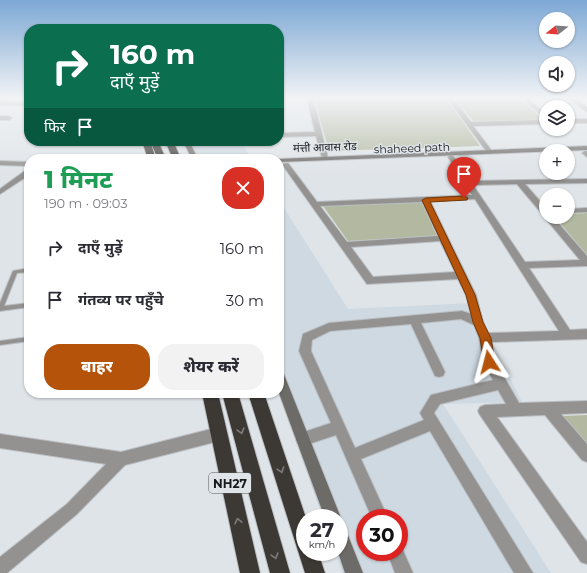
<!DOCTYPE html>
<html lang="hi">
<meta charset="utf-8">
<style>
:root{--surface:#fff;--page:#f2f2f3;--text:#2b2b33;--muted:#7c7c81;--accent:#b45309}
body{margin:0;font-family:Montserrat,"Noto Sans Devanagari",sans-serif;background:var(--page);color:var(--text);height:100vh;display:flex;flex-direction:column;font-size:15px;white-space:nowrap}
*{box-sizing:border-box;margin:0}
p{font-size:13px;color:var(--muted)}
.icon{flex:none;width:22px;height:22px;fill:none;stroke:currentColor;stroke-width:2;stroke-linecap:round;stroke-linejoin:round}
.map{position:relative;flex:1;overflow:hidden}
.details{position:absolute;left:24px;top:154px;width:260px;height:244px;display:flex;flex-direction:column;background:var(--surface);border-radius:16px;box-shadow:0 1px 3px #0004}
.details>*{flex:none}
.hud{position:absolute;left:24px;top:24px;width:260px;height:122px;border-radius:16px;box-shadow:0 1px 3px #0004;background:#0b6e4f;color:#fff;overflow:hidden}
.needle{width:26px;rotate:253deg}
.controls{position:absolute;left:539px;top:12px;display:grid;gap:8px}
.controls a{display:grid;place-items:center;width:36px;height:36px;border-radius:50%;background:var(--surface);box-shadow:0 1px 3px #0004;font-size:20px}
.speed{position:absolute;left:296px;top:509px;display:flex;gap:8px;font-size:20px;font-weight:700;text-align:center}
.speed>*{display:grid;place-content:center;width:52px;height:52px;border-radius:50%;background:var(--surface);box-shadow:0 1px 3px #0004;line-height:1}
.speed small{font-size:10px;font-weight:400}
.speed .limit{border:6px solid #d22;background:#fff;color:#111}
.pin{position:absolute;display:grid;place-items:center;width:34px;height:34px;color:#fff;margin:-41px -17px;border-radius:50% 50% 50% 0;rotate:-45deg;box-shadow:0 0 4px #0007}
.pin .icon{rotate:45deg}
.me{position:absolute;width:44px;margin:-22px;rotate:351deg;stroke-linejoin:round;filter:drop-shadow(0 0 3px #0008)}
.turn{display:flex;align-items:center;gap:14px;height:84px;padding:0 20px;font-size:18px}
.turn .icon{width:52px;height:52px;stroke-width:2.5}
.turn b{display:block;font-size:28px;line-height:34px}
.then{display:flex;align-items:center;height:38px;padding:0 20px;background:#0003;gap:8px;font-size:15px}
.round{display:grid;place-items:center;flex:none;width:42px;height:42px;border-radius:16px;background:var(--page)}
.head{display:flex;align-items:center;justify-content:space-between;height:68px;padding:0 20px}
h1{font-size:24px;font-weight:800;line-height:30px;color:#1e9e55}
.action{display:flex;gap:8px;margin-top:auto;padding:8px 20px}
.action a{flex:1;height:46px;border-radius:16px;background:var(--accent);color:#fff;font-size:16px;font-weight:800;line-height:46px;text-align:center}
.action a+a{background:var(--page);color:var(--text)}
ul{padding:0;list-style:none}
li{display:flex;align-items:center;gap:12px;height:52px;padding:0 20px}
li div{flex:1}
li b{display:block;font-size:15px}
li em{font-style:normal}
.map>svg:first-child{display:block}
</style>
<div class="map">
<svg width="587" height="573" viewBox="0 0 587 573">
<rect width="100%" height="100%" fill="#dfe4e8"/>
<g fill="#ced9e2" fill-rule="evenodd">
<polygon points="189,141 240,141 251,157 198,159"/>
<path d="M279 200 348 309 473 303 522 402 443 404 551 573H342L335 552H339V518H323L279 393ZM365 518H399V552H365Z"/>
</g>
<g fill="#b2b9a0">
<polygon points="314,98 446,98 480,146 329,151"/>
<polygon points="454,98 519,98 545,121 474,122"/>
<polygon points="422,202 437,236 348,241 323,206"/>
<polygon points="587,213 587,255 555,217 568,217 568,214"/>
<polygon points="587,415 587,446 562,416"/>
</g>
<g fill="none" stroke-linecap="round" stroke-linejoin="round">
<g stroke="#bbbfc3" stroke-width="2">
<g id="lane">
<polygon points="29,268 29,272 17,273 4,306 29,303 29,307 0,311 0,303 13,271"/>
<polygon points="29,337 29,341 0,345 0,341"/>
</g>
</g>
<g stroke="#bbbfc3" stroke-width="2">
<g id="street">
<polygon points="307,98 313,98 328,158 327,159 322,158 316,136 279,137 279,133 315,132"/>
<polygon points="447,98 453,98 471,122 546,120 546,124 473,126 492,151 487,152"/>
<polygon points="521,98 527,98 546,114 546,119"/>
<polygon points="568,98 574,98 587,107 587,112"/>
<polygon points="0,101 29,102 29,106 0,105"/>
<polygon points="0,116 9,116 12,118 9,120 0,120"/>
<rect x="568" y="119" width="19" height="4"/>
<polygon points="585,151 587,151 587,157 582,153"/>
<path d="M451 155 453 156 470 181 587 179V183L525 184 546 208V217H553L587 256V266L529 268 570 330 587 329V339L491 342 495 361 519 403 587 401V413L561 414 587 444V462L582 460 545 415 497 417 587 542V564L581 562 480 415 478 411 480 407 485 405 506 404 498 390 440 404 434 413 533 573H514L430 431 361 459 388 518H372L336 435 303 446 298 444 296 439 298 434 331 423 299 351 303 334 329 323 462 311 471 314 466 295 458 279 367 284 282 164 288 163 317 202 472 195 448 157ZM517 184 543 215H546V219L580 260 525 262 473 185ZM475 199 559 331 488 333 483 322 476 295 430 201ZM422 202 438 236 347 242 320 206ZM440 241 455 272 373 277 351 247ZM461 319 474 325 479 338 483 362 493 380 431 395 420 413 424 420 355 448 311 351 312 340 330 331 411 324 435 376 439 377 443 376 445 372 421 323Z"/>
<polygon points="0,161 29,162 29,166 0,165"/>
<polygon points="26,170 29,170 29,175 0,194 0,189"/>
<polygon points="587,208 587,212 568,213 568,209"/>
<polygon points="219,427 224,429 226,434 224,439 219,441 125,465 77,514 7,573 0,573 0,557 67,504 106,464 0,448 0,434 121,452"/>
<polygon points="399,545 401,546 413,573 395,573 387,552 399,552"/>
</g>
</g>
<g stroke="#bbbfc3" stroke-width="2">
<g id="secondary">
<polygon points="183,141 189,141 198,159 192,159"/>
<polygon points="587,146 587,150 279,162 279,159 276,159"/>
<polygon points="279,372 283,373 285,377 341,518 339,522 339,518 325,518 279,393"/>
<polygon points="339,526 345,528 363,573 345,573 338,552 339,552"/>
</g>
</g>
<g stroke="#bbbfc3" stroke-width="2">
<g id="highway">
<polygon points="142,141 150,141 156,159 148,159"/>
<polygon points="150,141 158,141 166,159 158,159"/>
<polygon points="165,141 173,141 181,159 173,159"/>
<polygon points="202,393 218,393 260,573 240,573"/>
<polygon points="222,393 238,393 290,573 270,573"/>
<polygon points="248,393 264,393 306,518 305,552 318,552 325,573 305,573"/>
</g>
</g>
<use href="#lane" fill="#939290" fill-rule="evenodd"/>
<use href="#street" fill="#939290" fill-rule="evenodd"/>
<use href="#secondary" fill="#6d6b68" fill-rule="evenodd"/>
<use href="#highway" fill="#3c3935" fill-rule="evenodd"/>
</g>
<defs><path id="oneway-chevron" d="M-2-3.5L2.5 0L-2 3.5" fill="none" stroke-width="1.6" stroke-linecap="round" stroke-linejoin="round"/></defs>
<g stroke="#7d7d7d">
<use href="#oneway-chevron" transform="translate(241 431) rotate(74)"/>
<use href="#oneway-chevron" transform="translate(281 470) rotate(72)"/>
<use href="#oneway-chevron" transform="translate(238 521) rotate(-103)"/>
<use href="#oneway-chevron" transform="translate(275 556) rotate(74)"/>
</g>
<linearGradient id="sky" x2="0" y2="1"><stop stop-color="#7da8d5"/><stop offset="0.55" stop-color="#f1f3f5"/><stop offset="1" stop-color="#f1f3f5" stop-opacity="0"/></linearGradient>
<rect width="587" height="178" fill="url(#sky)"/>
<polygon fill="#b45309" stroke="#753606" points="464,196 468,198 467,200 430,202 475,295 483,322 491,338 495,362 493,365 485,365 484,362 480,338 473,322 466,295 422,200 426,198"/>
<g text-anchor="middle" dominant-baseline="central" stroke-width="3" stroke-linejoin="round" paint-order="stroke">
<g font-size="11" fill="#17191a" stroke="#dfe4e8">
<text transform="translate(325 147) rotate(-2)">मंत्ती आवास रोड</text>
<text transform="translate(412 148) rotate(-2)">shaheed path</text>
</g>
<rect fill="#dfe4e8" stroke="#535658" stroke-width="1" x="209" y="473" width="42" height="20" rx="3"/>
<g font-size="12" font-weight="bold" fill="#17191a">
<text x="230" y="483">NH27</text>
</g>
</g>
</svg>
<div class="controls">
<a><svg class="needle" viewBox="-14 -14 28 28"><path d="M0-13l5 13h-10z" fill="#e53935"/><path d="M0 13l5-13h-10z" fill="#7c7c81"/></svg></a>
<a><svg class="icon" aria-label="sound" viewBox="0 0 24 24"><path d="M4 9h4l5-4v14l-5-4H4zM17 9q2 3 0 6"/></svg></a>
<a><svg class="icon" aria-label="layers" viewBox="0 0 24 24"><path d="M12 4l9 5-9 5-9-5zM3 14l9 5 9-5"/></svg></a>
<a>+</a>
<a>−</a>
</div>
<div class="speed"><div>27<small>km/h</small></div><div class="limit">30</div></div>
<div class="pin" style="left:464px;top:198px;background:#d93025"><svg class="icon" aria-label="arrive" viewBox="0 0 24 24"><path d="M6 21V4h12l-3 4 3 4H6"/></svg></div>
<svg class="me" style="left:489px;top:362px" viewBox="-20 -20 40 40"><path d="M0-17L14 15 0 8-14 15z" fill="#b45309" stroke="#fff" stroke-width="4"/></svg>
<div class="hud">
<div class="turn"><svg class="icon" aria-label="right" viewBox="0 0 24 24"><path d="M7 20v-9h11M14 6l5 5-5 5"/></svg><div><b>160 m</b>दाएँ मुड़ें</div></div>
<div class="then">फिर<svg class="icon" aria-label="arrive" viewBox="0 0 24 24"><path d="M6 21V4h12l-3 4 3 4H6"/></svg></div>
</div>
<section class="details">
<div class="head"><div><h1>1 मिनट</h1><p>190 m · 09:03</p></div><a class="round" style="background:#d93025;color:#fff"><svg class="icon" aria-label="close" viewBox="0 0 24 24"><path d="M6 6l12 12M18 6L6 18"/></svg></a></div>
<ul>
<li><svg class="icon" aria-label="right" viewBox="0 0 24 24"><path d="M7 20v-9h11M14 6l5 5-5 5"/></svg><div><b>दाएँ मुड़ें</b></div><em>160 m</em></li>
<li><svg class="icon" aria-label="arrive" viewBox="0 0 24 24"><path d="M6 21V4h12l-3 4 3 4H6"/></svg><div><b>गंतव्य पर पहुँचे</b></div><em>30 m</em></li>
</ul>
<div class="action"><a>बाहर</a><a>शेयर करें</a></div>
</section>
</div>
